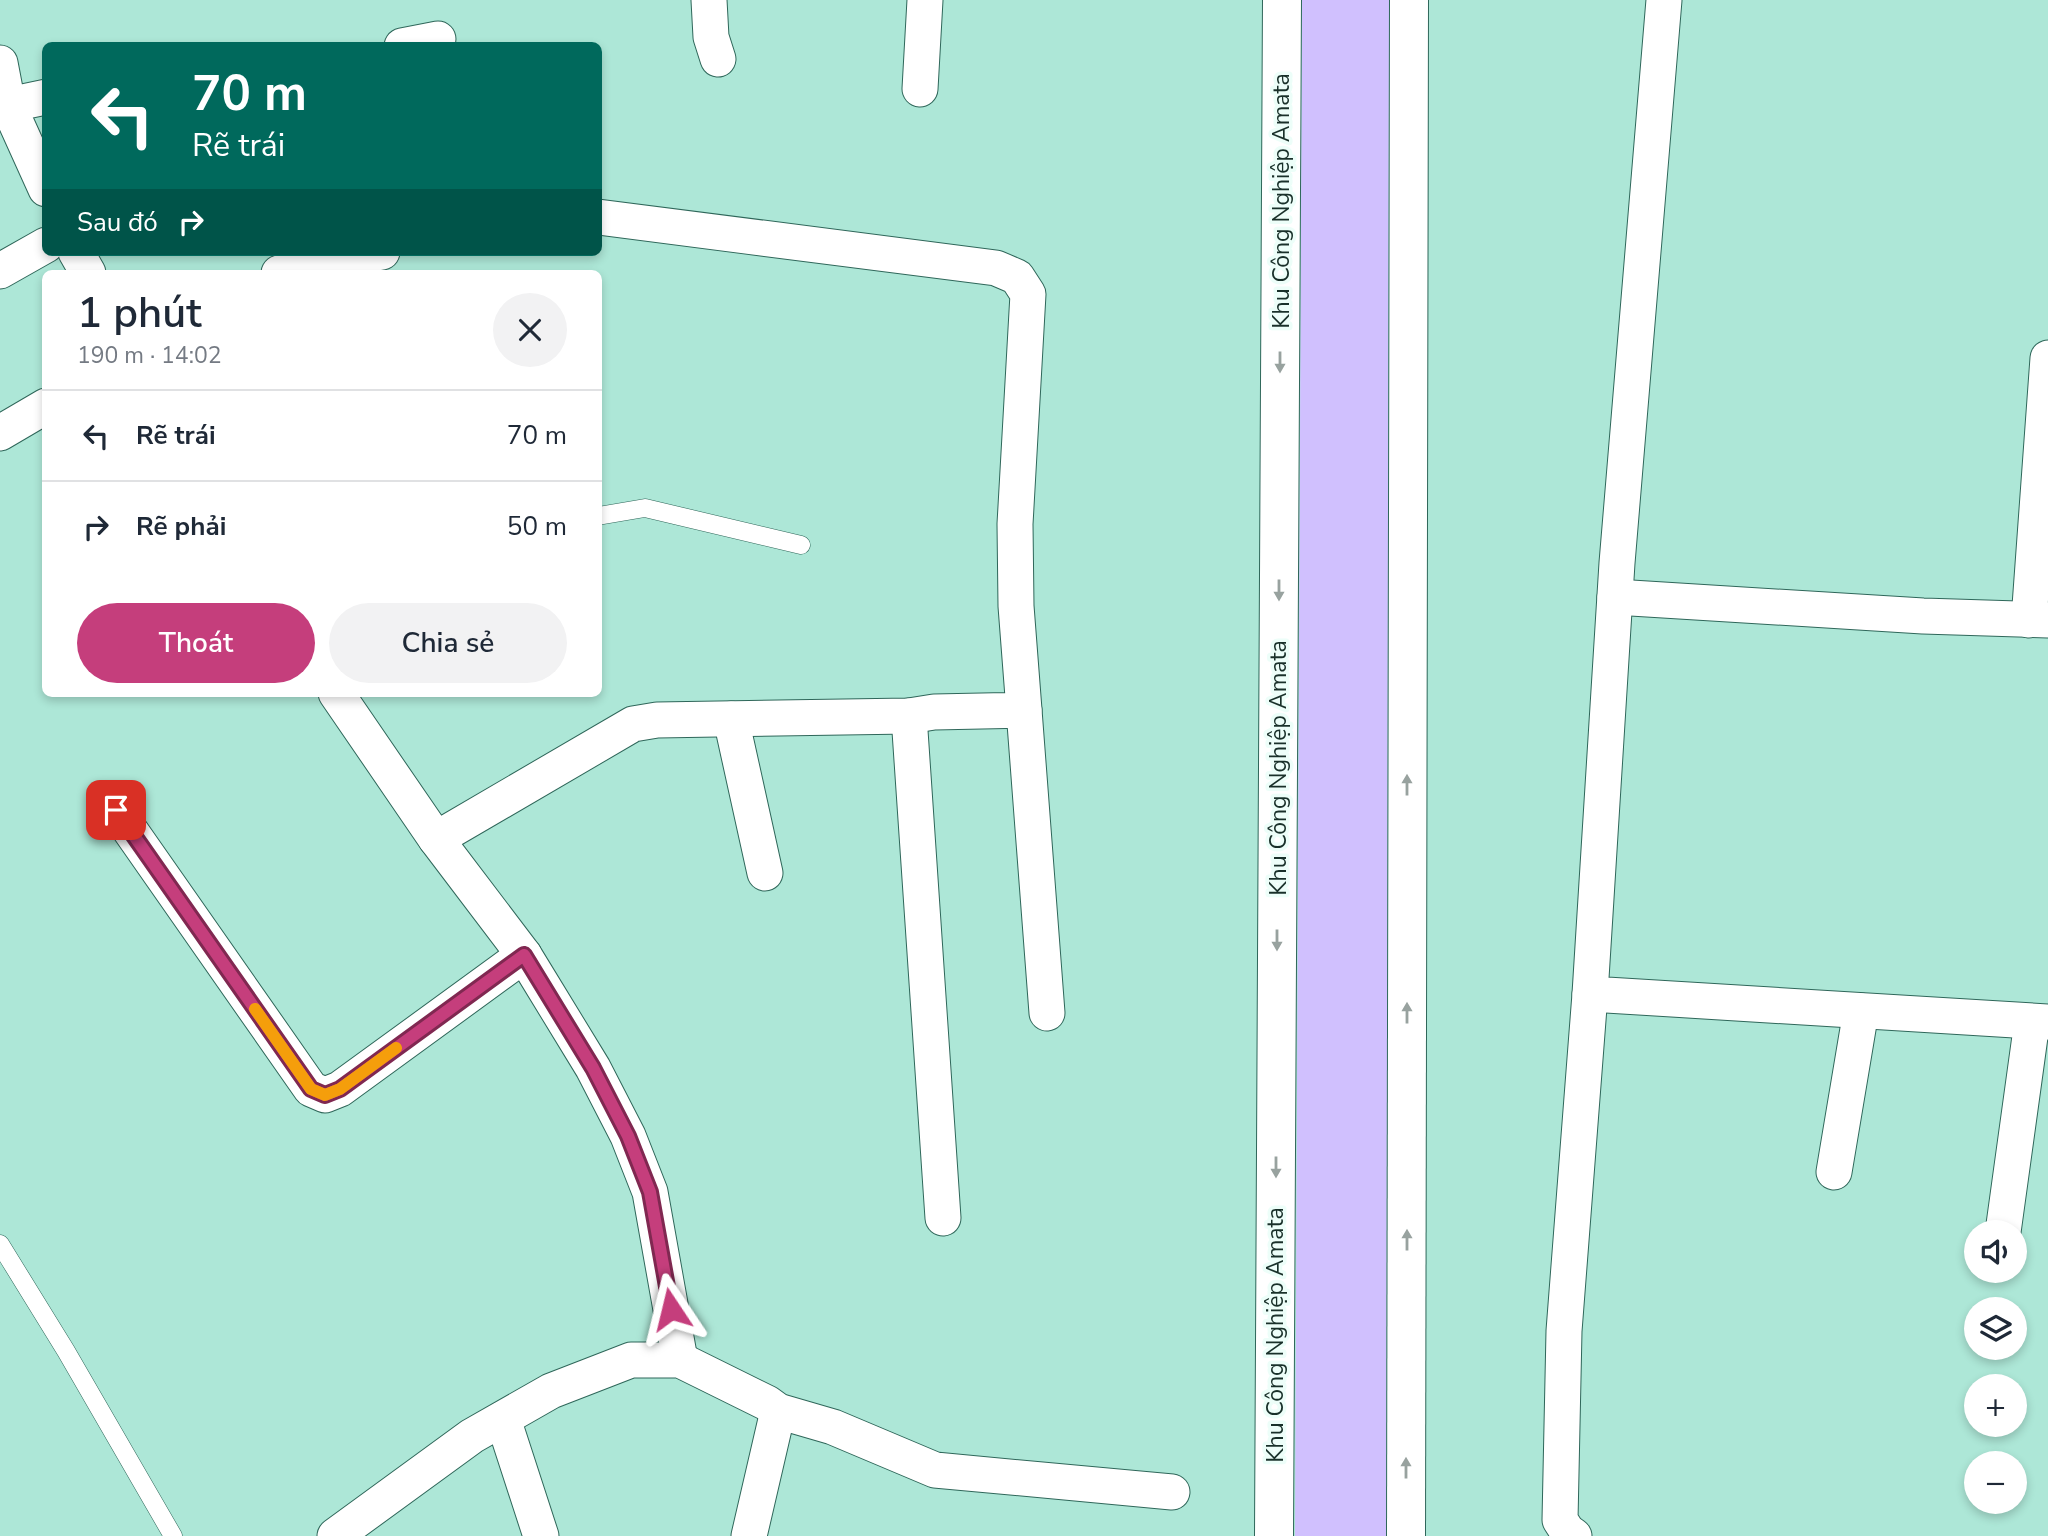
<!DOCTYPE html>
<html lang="vi">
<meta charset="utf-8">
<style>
:root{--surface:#fff;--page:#f2f2f3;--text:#1f2937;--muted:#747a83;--line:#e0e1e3;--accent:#c53e7c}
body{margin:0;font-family:"Nunito Sans",sans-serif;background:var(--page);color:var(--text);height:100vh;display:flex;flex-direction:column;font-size:26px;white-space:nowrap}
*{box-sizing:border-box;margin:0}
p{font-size:23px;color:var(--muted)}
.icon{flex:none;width:38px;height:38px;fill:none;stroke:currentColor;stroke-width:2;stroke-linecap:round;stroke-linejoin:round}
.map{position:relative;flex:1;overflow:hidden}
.sheet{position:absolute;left:42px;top:270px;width:560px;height:427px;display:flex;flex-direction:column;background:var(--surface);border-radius:10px;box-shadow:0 4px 10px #0003}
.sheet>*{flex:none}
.hud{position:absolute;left:42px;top:42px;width:560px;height:214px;border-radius:10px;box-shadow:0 4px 10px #0003;background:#00695c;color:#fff;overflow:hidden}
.buttons{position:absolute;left:1964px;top:1220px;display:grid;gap:14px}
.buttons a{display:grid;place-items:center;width:63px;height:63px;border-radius:50%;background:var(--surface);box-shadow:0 4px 10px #0003;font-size:35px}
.pin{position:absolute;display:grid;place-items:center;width:60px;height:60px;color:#fff;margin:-30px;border-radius:14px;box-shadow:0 4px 10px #0006}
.me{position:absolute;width:77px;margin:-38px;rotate:350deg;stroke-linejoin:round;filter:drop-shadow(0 0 5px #0008)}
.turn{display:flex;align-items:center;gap:24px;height:147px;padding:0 35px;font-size:32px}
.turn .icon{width:91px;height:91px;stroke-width:2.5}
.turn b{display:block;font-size:49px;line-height:60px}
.then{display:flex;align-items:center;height:66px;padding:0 35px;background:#0003;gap:14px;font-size:26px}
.round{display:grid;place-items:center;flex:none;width:74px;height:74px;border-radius:37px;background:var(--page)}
.head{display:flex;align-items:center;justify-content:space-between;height:119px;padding:0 35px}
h1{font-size:42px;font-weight:600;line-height:52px}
.button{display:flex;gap:14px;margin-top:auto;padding:14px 35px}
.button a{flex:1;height:80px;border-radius:42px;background:var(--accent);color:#fff;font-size:28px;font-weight:600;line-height:80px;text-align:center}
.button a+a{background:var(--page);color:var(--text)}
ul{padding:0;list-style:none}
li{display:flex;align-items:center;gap:21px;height:91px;padding:0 35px;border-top:2px solid var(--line)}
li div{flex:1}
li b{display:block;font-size:26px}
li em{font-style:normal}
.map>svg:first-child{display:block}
</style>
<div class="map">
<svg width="2048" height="1536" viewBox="0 0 2048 1536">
<rect width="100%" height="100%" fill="#ade7d7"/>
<polygon fill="#d0c0fe" points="1302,0 1389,0 1386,1536 1295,1536"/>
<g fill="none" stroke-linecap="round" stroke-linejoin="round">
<g stroke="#2f675a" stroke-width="19">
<g id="lane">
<polyline points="598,516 645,508 801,545"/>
<polyline points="0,1244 66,1351 173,1536"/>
</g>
</g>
<g stroke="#2f675a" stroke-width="37">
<g id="street">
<polyline points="709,0 711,37 718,59"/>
<polyline points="1664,0 1617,563 1590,994 2048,1022"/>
<polyline points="402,46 438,39"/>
<polyline points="0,63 8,105 46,189"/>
<polyline points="920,89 925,0"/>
<polyline points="8,105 46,97"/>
<polyline points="76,252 88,273"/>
<polyline points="0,271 46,245"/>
<polyline points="279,273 299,267 382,252"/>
<polyline points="0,433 46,406"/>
<polyline points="1615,597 1923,616 2048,620"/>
<polyline points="2029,620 2048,358"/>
<polyline points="336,693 436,839 524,955 593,1068 628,1136 650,1192 680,1360"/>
<polyline points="1024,710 1047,1013"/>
<polyline points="909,716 943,1218"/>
<polyline points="731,719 765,873"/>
<polyline points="116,810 311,1089 325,1095 340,1089 524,955"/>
<polyline points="436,839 633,724 657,720 909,716 934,712 1024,710 1016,606 1015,524 1028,294 1017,277 996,268 598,217"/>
<polyline points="1834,1172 1861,1011"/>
<polyline points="2003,1232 2032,1022"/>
<polyline points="503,1419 541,1536"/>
<polyline points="335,1536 472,1436 551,1391 631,1360 680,1360 767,1403 778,1411 833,1427 935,1470 1172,1492"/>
<polyline points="749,1536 778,1411"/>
<polyline points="1574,1536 1567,1531 1560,1520 1564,1331 1590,994"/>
</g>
</g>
<g stroke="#2f675a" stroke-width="40">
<g id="secondary">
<polyline points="1274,1536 1282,0"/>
<polyline points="1406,1536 1409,0"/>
</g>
</g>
<use href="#lane" stroke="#fff" stroke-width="18"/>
<use href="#street" stroke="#fff" stroke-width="35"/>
<use href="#secondary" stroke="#fff" stroke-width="38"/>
</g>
<defs><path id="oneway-solid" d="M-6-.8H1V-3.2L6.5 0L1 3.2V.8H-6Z" transform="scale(1.75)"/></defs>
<g fill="#98a29f">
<use href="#oneway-solid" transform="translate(1280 362) rotate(90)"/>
<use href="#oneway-solid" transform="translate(1279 590) rotate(90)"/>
<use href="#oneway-solid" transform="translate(1407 785) rotate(-90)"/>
<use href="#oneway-solid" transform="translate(1277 940) rotate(90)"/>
<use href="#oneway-solid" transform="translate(1407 1013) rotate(-90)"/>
<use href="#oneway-solid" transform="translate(1276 1167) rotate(90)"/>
<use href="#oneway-solid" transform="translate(1407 1240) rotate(-90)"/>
<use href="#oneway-solid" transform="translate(1406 1468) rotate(-90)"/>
</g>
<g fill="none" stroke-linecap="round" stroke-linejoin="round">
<g stroke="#802851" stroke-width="18">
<polyline id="route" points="116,810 311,1089 325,1095 340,1089 524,955 593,1068 628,1136 650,1192 671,1309"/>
</g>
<use href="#route" stroke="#c53e7c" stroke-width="12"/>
<polyline stroke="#f59e0b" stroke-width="12" points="255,1009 311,1089 325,1095 340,1089 396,1048"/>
</g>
<g text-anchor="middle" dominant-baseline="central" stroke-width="7" stroke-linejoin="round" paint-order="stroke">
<g font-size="23" fill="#19302a" stroke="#edfef9">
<text transform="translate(1281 201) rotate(-90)">Khu Công Nghiệp Amata</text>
<text transform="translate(1278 768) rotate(-90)">Khu Công Nghiệp Amata</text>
<text transform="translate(1275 1335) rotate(-90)">Khu Công Nghiệp Amata</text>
</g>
</g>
</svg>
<div class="buttons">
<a><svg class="icon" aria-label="sound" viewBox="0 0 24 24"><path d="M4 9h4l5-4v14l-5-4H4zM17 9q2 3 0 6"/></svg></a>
<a><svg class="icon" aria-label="layers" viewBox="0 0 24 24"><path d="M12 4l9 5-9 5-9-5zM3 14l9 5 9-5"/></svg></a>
<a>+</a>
<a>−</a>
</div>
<div class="pin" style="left:116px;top:810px;background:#d93025"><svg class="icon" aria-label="arrive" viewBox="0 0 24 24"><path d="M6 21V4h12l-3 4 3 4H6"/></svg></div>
<svg class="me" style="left:671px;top:1309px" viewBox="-20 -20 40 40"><path d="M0-17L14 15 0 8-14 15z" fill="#c53e7c" stroke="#fff" stroke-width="4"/></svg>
<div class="hud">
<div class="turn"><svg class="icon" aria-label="left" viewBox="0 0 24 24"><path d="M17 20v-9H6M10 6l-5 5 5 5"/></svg><div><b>70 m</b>Rẽ trái</div></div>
<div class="then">Sau đó<svg class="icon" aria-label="right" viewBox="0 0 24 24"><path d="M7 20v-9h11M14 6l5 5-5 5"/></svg></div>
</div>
<section class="sheet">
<div class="head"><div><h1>1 phút</h1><p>190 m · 14:02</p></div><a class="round"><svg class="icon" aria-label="close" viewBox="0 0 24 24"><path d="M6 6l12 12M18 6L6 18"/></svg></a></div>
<ul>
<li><svg class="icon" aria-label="left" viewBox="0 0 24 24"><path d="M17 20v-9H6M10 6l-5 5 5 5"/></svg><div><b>Rẽ trái</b></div><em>70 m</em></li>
<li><svg class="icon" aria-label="right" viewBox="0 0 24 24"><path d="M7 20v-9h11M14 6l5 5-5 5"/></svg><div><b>Rẽ phải</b></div><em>50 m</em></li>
</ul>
<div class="button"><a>Thoát</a><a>Chia sẻ</a></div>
</section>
</div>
